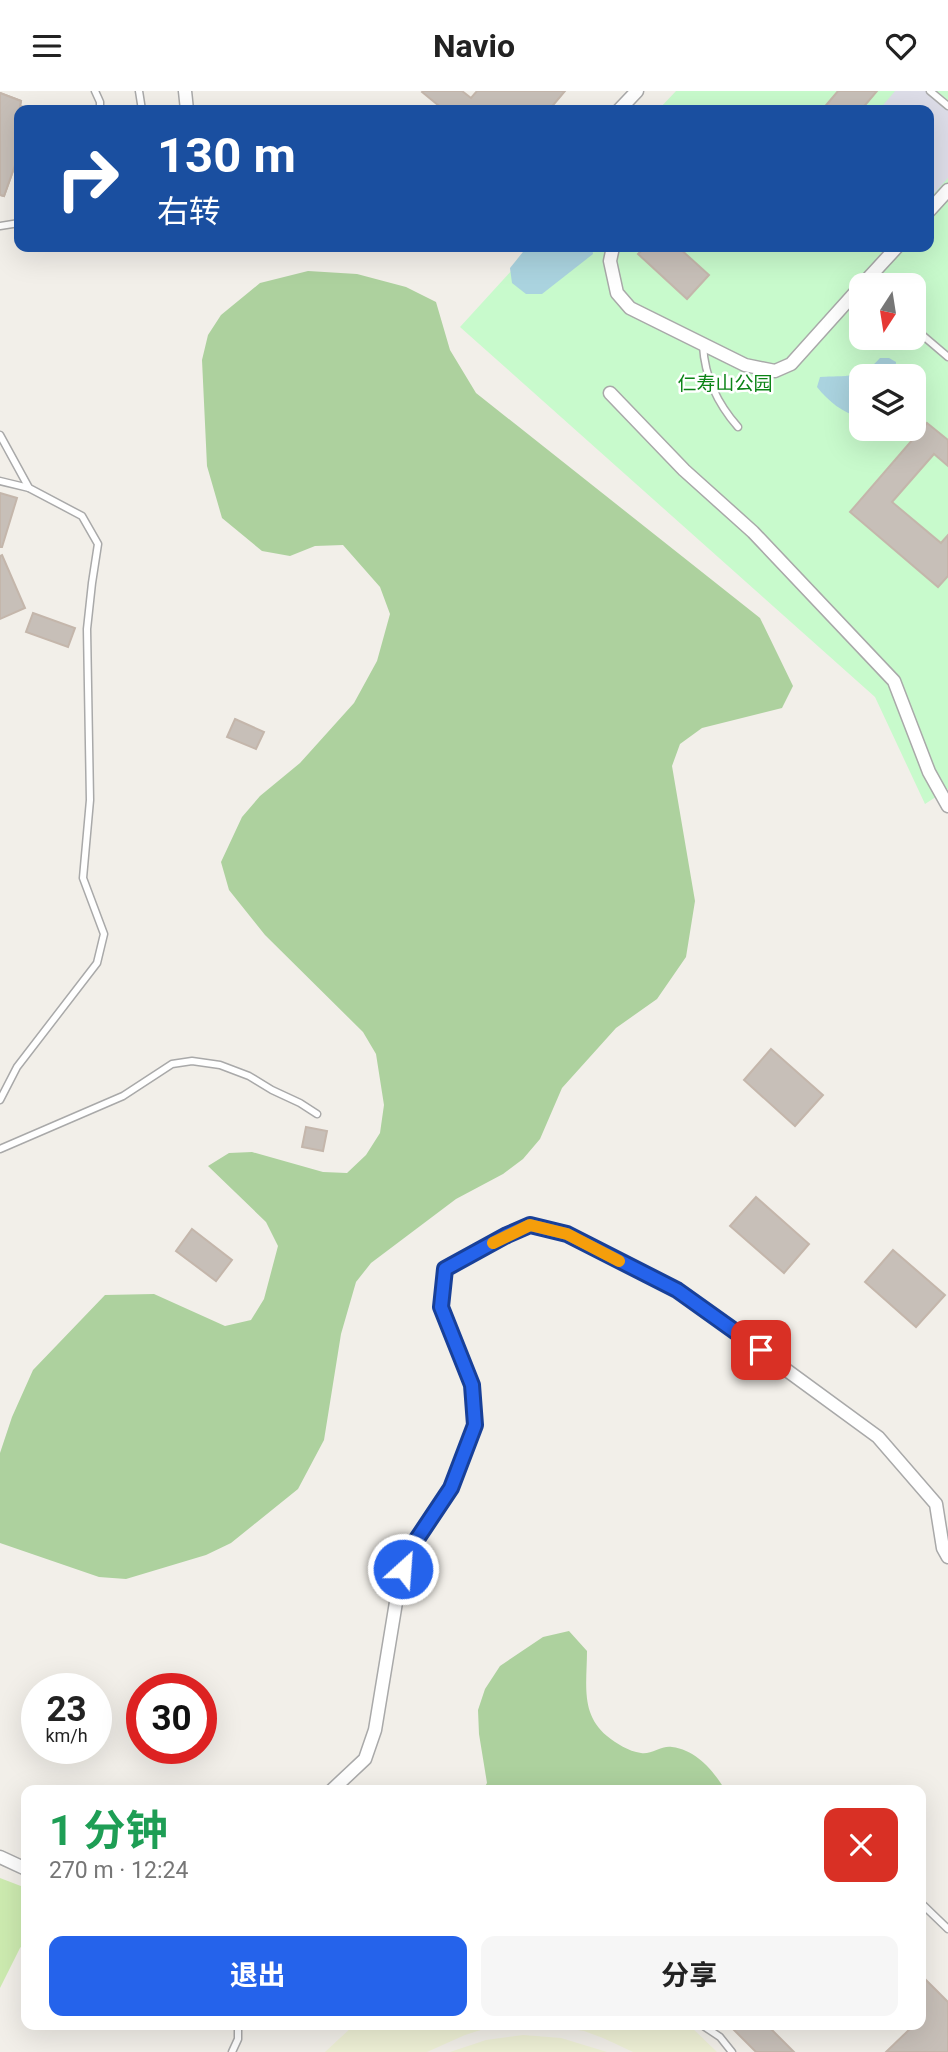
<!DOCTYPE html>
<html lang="zh">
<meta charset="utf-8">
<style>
:root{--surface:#fff;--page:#f6f6f6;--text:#222;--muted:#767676;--accent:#2563eb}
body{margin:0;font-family:Roboto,"Noto Sans SC",sans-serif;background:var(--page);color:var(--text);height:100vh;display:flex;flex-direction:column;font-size:26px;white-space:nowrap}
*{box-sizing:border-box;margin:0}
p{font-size:23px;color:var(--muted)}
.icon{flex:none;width:38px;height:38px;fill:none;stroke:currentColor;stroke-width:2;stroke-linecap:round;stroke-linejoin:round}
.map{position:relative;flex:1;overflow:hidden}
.drawer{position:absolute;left:21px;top:1694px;width:905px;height:245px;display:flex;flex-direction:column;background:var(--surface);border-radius:14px;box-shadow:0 7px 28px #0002}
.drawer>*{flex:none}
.hud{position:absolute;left:14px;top:14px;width:920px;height:147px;border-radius:14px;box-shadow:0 7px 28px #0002;background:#1a4fa0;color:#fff;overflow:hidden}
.needle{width:46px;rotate:192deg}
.tools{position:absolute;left:849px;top:182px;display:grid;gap:14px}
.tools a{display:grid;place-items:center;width:77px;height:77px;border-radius:14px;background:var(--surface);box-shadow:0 7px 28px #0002;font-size:35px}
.speed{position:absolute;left:21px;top:1582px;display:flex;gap:14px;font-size:35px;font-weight:700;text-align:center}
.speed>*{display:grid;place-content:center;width:91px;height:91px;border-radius:50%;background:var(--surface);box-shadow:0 7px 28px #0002;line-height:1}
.speed small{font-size:18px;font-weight:400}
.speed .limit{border:10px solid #d22;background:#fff;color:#111}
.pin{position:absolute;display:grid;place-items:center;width:60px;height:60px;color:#fff;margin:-30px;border-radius:14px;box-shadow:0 4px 10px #0006}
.me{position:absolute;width:77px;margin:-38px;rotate:26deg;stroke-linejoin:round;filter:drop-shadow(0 0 5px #0008)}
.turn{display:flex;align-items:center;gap:24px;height:147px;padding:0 28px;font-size:32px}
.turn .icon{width:91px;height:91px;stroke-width:2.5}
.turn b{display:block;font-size:49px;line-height:60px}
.round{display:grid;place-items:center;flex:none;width:74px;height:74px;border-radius:14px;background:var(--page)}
.overview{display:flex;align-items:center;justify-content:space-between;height:119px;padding:0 28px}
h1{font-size:42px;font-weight:700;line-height:52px;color:#1e9e55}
.action{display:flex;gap:14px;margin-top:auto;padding:14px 28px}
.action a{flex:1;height:80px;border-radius:14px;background:var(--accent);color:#fff;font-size:28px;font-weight:700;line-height:80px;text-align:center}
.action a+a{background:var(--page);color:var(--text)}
header{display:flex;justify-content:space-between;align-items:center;height:91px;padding:0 28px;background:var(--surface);font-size:32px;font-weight:700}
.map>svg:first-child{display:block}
</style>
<header><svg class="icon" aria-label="menu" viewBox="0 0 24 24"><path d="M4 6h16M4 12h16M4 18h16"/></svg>Navio<svg class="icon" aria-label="heart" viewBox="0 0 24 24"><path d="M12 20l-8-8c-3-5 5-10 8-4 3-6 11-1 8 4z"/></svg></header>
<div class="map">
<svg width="948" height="1961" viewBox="0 0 948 1961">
<rect width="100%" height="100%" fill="#f2efe9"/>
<g fill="#eef0d5">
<polygon points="354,1934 518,1934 484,1938 465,1944 427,1961 325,1961"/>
<polygon points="546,1934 689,1934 717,1961 633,1961 603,1947 584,1940"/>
<polygon points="523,1944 561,1947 607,1961 450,1961 486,1949"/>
</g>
<polygon fill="#cdebb0" points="0,1787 26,1797 26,1850 20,1857 0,1897"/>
<g fill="#add19e">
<polygon points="308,180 357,183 406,196 436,211 450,259 476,302 760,527 793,595 782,617 702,637 680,653 672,675 695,810 686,866 657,908 616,937 562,997 540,1048 523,1068 503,1083 456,1108 371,1172 356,1191 341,1243 324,1349 298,1398 231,1452 206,1464 126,1488 99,1486 0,1452 0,1362 12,1326 33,1279 105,1204 154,1203 225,1235 251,1229 264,1208 278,1155 266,1131 208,1075 229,1062 252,1061 323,1081 347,1082 366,1064 380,1042 384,1014 376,963 363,941 265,844 229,799 221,771 242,726 260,705 300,672 354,612 377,570 390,523 380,496 343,454 315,455 290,465 262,460 222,427 207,375 202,269 208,244 221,224 260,192"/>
<path d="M569 1540 587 1560C587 1592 580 1623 607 1645 617 1653 628 1660 641 1662 651 1664 662 1654 672 1656 696 1659 714 1680 725 1699H483L487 1692 479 1643 478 1619 485 1598 500 1575 543 1546Z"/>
</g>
<path fill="#c8facc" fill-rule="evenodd" d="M676 0H948V698L925 713 875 606 460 236 533 156H929V19H658ZM861 194H914V247H861ZM861 285H914V338H861Z"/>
<polygon fill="#dddde8" points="895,0 930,0 948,15 948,87 929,108 929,19 879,19"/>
<g fill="#aad3df">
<polygon points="527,156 592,156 593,163 542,203 526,203 512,192 510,177"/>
<path d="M880 267H889L896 271 895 285H861V327C842 321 829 311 817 296L820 286C846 284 861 289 880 267Z"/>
</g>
<g fill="#c7bfb8" stroke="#c4b6ab" stroke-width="2">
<polygon points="423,0 462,0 471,7 477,0 565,0 549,19 444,19 422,1"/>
<polygon points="838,0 877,0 861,19 822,19"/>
<polygon points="0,2 21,10 20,15 33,19 19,19 19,63 4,105 0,104 0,63 11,32 0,28"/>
<polygon points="0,2 21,10 20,15 33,19 19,19 19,63 4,105 0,104"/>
<polygon points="645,156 678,156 709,184 687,208 638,163"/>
<polygon points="927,332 948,349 948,375 934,363 892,411 941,452 948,444 948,485 938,496 850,421"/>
<polygon points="0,402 17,407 2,456 0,456"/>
<polygon points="2,464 25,517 0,528 0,465"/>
<polygon points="33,522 75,537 68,556 26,541"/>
<polygon points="235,628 264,641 256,658 227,646"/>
<polygon points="771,958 823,1004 795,1035 744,989"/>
<polygon points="306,1036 327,1040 323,1060 302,1056"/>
<polygon points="756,1106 809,1153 784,1182 730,1135"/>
<polygon points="192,1138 232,1169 216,1190 176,1160"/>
<polygon points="893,1159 945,1204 916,1236 865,1191"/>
<polygon points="920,1883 948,1911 948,1961 886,1961 914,1934 920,1934 920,1927 923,1925 920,1922"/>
<polygon points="729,1934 767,1934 794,1961 756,1961"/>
</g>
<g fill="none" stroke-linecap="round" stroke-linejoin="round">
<g stroke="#a9a9a9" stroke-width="9">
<g id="lane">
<polyline points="95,0 100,11 100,19"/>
<polyline points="139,0 142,19"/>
<polyline points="930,0 948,15"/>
<polyline points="0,135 19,132"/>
<polyline points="914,237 948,266"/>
<path d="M703 255C705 287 717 312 738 336"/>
<polyline points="0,344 29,397 82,425 98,453 92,492 87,538 90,709 83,787 104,843 97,872 17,976 0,1009"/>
<polyline points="0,390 29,397"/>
<polyline points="0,1058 123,1005 172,973 192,970 220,974 249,985 272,999 300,1012 317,1023"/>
<polyline points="920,1811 948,1838"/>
<polyline points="702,1934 720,1946 732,1961"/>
<polyline points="232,1961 238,1948 238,1934"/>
</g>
</g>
<g stroke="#a9a9a9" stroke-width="15">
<g id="street">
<polyline points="185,0 187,19"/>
<polyline points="619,19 637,0"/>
<polyline points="929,120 948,99"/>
<polyline points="613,156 610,170 617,202 630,217 745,274 775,280 791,273 861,195"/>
<polyline points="862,194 897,156"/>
<polyline points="610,302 684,379 753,441 894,590 929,681 948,715"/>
<polyline points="332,1699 365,1668 375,1639 399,1493 406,1463 451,1397 475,1334 472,1294 441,1216 445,1178 507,1144 530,1134 567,1144 677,1199 878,1346 936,1413 943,1457 948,1466"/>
<polyline points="0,1766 26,1778"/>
</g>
</g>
<use href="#lane" stroke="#fff" stroke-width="6"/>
<use href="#street" stroke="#fff" stroke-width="12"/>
</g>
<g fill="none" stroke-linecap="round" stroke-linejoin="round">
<g stroke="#184099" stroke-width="18">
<polyline id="route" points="403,1478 407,1463 451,1397 475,1334 472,1294 441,1216 445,1178 507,1144 530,1134 567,1143 677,1199 761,1259"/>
</g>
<use href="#route" stroke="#2563eb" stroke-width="12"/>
<polyline stroke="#f59e0b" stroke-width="12" points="493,1152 530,1134 567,1143 619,1170"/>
</g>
<g text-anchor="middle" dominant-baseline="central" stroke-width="5" stroke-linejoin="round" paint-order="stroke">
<g font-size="19" fill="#0c8416" stroke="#fff">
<text x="725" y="292">仁寿山公园</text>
</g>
</g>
</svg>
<div class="tools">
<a><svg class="needle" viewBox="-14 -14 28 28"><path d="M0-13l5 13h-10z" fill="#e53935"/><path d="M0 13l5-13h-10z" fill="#767676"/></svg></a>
<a><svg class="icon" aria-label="layers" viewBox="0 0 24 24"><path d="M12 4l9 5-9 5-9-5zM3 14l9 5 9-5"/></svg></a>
</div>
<div class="speed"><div>23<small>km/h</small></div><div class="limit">30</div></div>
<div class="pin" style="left:761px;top:1259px;background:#d93025"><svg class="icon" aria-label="arrive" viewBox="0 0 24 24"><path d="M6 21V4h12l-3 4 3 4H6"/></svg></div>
<svg class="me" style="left:403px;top:1478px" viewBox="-20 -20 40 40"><circle r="17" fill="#2563eb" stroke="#fff" stroke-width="3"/><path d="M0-11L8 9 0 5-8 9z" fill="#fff"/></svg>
<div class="hud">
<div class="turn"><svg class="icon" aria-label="right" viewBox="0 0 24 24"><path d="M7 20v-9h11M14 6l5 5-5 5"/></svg><div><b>130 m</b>右转</div></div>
</div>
<section class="drawer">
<div class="overview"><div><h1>1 分钟</h1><p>270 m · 12:24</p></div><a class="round" style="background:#d93025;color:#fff"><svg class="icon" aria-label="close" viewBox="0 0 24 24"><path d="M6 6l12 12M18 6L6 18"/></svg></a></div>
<div class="action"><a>退出</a><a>分享</a></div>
</section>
</div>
